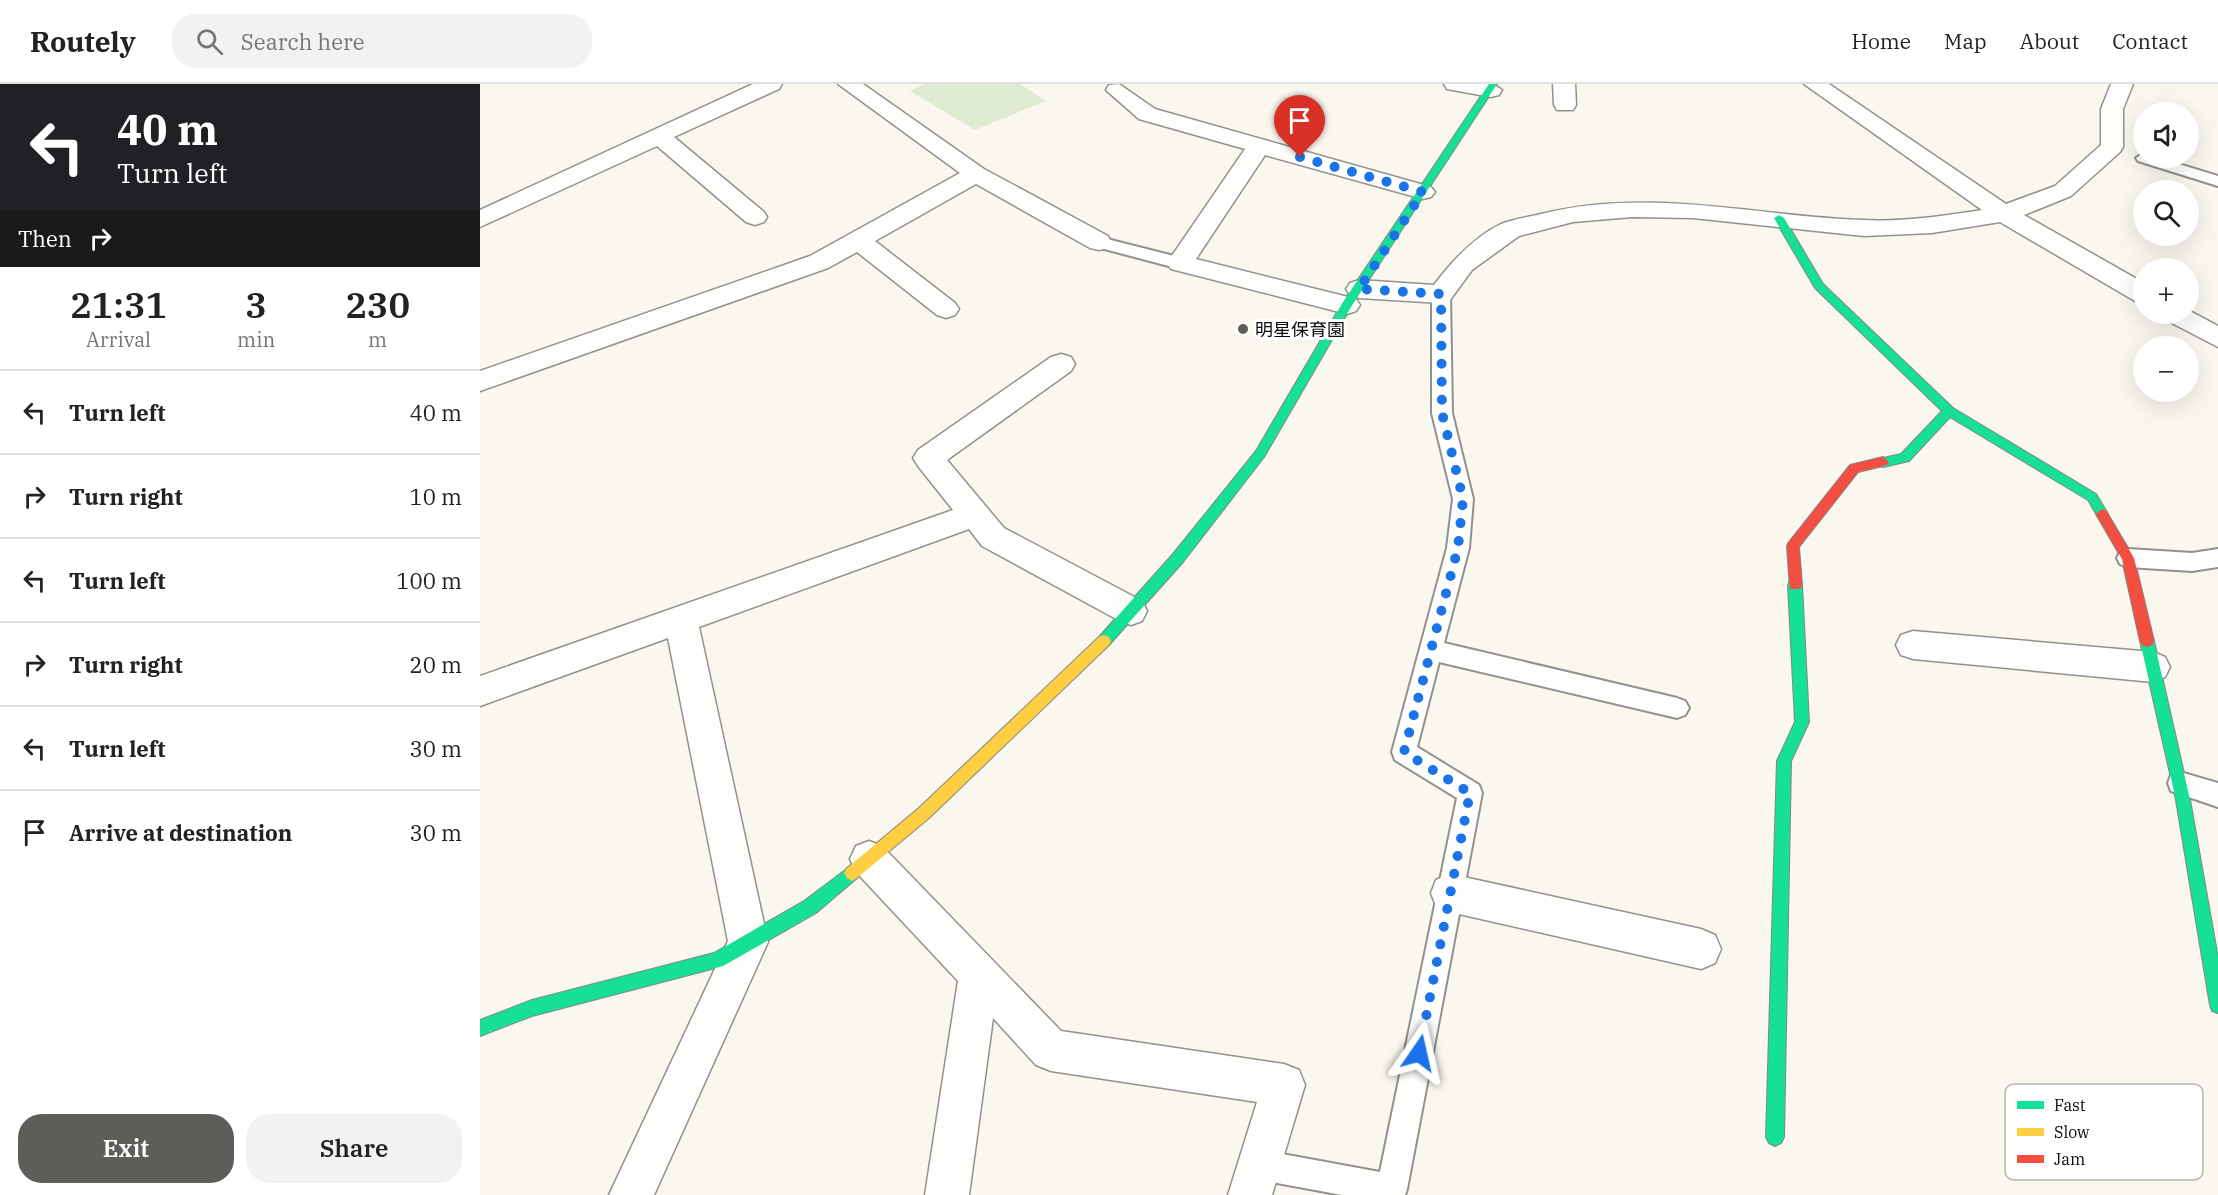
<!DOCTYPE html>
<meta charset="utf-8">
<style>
:root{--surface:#fff;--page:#f2f2f2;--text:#222;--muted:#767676;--line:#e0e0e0;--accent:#5e5d5a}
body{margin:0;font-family:"IBM Plex Serif","Noto Sans JP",serif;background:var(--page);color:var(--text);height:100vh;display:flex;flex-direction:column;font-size:22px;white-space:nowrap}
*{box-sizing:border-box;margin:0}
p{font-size:20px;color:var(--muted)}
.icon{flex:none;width:33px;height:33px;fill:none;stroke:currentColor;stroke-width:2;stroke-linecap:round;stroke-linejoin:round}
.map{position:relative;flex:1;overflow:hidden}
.details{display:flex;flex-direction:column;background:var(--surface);width:480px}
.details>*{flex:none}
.guide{background:#202124;color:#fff;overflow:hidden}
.buttons{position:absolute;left:1653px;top:18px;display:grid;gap:12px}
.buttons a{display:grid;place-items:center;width:66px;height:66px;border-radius:50%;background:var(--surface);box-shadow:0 6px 24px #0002;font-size:30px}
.pin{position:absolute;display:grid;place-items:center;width:51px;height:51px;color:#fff;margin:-62px -26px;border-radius:50% 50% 50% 0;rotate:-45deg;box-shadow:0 0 6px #0007}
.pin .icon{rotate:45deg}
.me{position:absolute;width:66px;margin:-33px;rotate:11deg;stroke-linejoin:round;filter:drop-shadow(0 0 4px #0008)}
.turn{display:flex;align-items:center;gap:21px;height:126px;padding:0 18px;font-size:27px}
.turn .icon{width:78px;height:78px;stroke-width:2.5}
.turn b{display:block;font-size:42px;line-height:51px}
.then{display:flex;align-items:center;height:57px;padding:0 18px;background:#0003;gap:12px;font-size:22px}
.eta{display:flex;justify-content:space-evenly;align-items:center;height:102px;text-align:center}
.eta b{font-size:36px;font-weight:600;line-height:42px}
.cta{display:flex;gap:12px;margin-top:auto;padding:12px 18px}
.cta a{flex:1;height:69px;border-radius:24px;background:var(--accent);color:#fff;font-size:24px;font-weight:600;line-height:69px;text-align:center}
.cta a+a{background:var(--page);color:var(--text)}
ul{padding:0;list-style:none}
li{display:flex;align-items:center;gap:18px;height:84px;padding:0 18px;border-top:2px solid var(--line)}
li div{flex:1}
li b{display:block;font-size:22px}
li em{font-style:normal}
header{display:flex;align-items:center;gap:36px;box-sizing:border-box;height:84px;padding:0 30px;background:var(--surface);border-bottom:2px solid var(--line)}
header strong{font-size:28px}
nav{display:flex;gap:33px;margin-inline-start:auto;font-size:21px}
.search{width:420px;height:54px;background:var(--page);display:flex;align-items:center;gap:15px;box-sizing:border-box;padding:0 21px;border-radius:24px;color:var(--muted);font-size:22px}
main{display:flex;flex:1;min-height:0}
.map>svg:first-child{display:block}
</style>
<header>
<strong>Routely</strong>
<div class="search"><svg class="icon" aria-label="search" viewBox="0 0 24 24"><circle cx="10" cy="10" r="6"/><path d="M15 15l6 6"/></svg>Search here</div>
<nav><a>Home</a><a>Map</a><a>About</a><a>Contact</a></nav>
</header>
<main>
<section class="details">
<div class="guide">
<div class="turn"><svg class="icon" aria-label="left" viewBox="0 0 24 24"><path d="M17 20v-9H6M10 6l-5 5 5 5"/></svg><div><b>40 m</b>Turn left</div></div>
<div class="then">Then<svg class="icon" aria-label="right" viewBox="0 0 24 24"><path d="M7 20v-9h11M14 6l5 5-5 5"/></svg></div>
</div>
<div class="eta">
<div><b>21:31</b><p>Arrival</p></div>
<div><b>3</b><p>min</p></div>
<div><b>230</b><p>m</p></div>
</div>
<ul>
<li><svg class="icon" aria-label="left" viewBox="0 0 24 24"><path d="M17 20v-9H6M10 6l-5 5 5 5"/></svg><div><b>Turn left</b></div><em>40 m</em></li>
<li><svg class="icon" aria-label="right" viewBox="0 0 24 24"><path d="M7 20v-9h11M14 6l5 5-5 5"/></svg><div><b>Turn right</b></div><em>10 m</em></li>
<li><svg class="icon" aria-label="left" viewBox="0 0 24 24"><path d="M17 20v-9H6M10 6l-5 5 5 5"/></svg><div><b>Turn left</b></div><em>100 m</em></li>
<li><svg class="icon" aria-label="right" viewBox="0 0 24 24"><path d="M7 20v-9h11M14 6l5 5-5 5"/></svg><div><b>Turn right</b></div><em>20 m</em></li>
<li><svg class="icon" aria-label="left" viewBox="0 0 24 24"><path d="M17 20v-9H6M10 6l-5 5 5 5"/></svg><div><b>Turn left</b></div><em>30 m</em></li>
<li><svg class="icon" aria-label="arrive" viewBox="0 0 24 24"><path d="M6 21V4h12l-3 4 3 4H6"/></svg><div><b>Arrive at destination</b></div><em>30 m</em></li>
</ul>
<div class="cta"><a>Exit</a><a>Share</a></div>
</section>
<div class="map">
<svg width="1738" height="1111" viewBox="0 0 1738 1111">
<rect width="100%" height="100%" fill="#f9f7ee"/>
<polygon fill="#dfebd0" points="445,0 540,0 566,17 495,46 430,7"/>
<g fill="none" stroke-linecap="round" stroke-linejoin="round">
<g stroke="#92918d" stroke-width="4">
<g id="lane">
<polygon points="1664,69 1664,74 1679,74 1738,92 1738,102 1658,77 1656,74"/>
<polygon points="619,153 706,175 709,179 700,185 613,162 611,158 613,154"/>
<polygon points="961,204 970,210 972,329 993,415 989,464 964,559 1197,614 1205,617 1209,624 1205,631 1197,634 959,578 937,663 999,701 1002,709 927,1105 925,1111 862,1111 780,1096 769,1092 765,1081 769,1070 780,1066 900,1088 977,714 915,676 912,668 967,464 973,415 952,329 952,210"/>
<polygon points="1648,465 1712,469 1738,465 1738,483 1712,487 1648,483 1640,480 1637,474 1640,468"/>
<polygon points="1700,688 1738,699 1738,723 1691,707 1688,699 1691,691"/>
</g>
</g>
<g stroke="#92918d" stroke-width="3">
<g id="street">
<polygon points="273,0 302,0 299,5 194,53 284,128 287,133 284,138 275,141 266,138 177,62 0,143 0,126"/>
<polygon points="358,0 383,0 504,85 628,152 631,158 628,164 619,166 610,164 496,100 395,157 475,219 479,225 475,231 466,234 457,231 377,168 348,184 0,307 0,287 330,172 480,89"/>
<polygon points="639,0 675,25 951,103 955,108 951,113 943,115 785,71 716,175 876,215 880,221 876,227 867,230 691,185 687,179 765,65 659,35 626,6 629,1"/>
<polygon points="964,0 1013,0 1022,6 1019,11 1011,13 967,5"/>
<polygon points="1073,0 1095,0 1096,21 1093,26 1077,26 1074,21"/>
<path d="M1324 0H1349L1526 120 1575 102 1621 61V25L1631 0H1653L1643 25V63L1640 68 1591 112 1544 131 1664 199V220L1655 217 1520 138 1452 149 1384 152 1213 134 1152 133 1093 138 1039 152 992 186 970 216 961 219 879 214 870 211 866 205 870 199 879 196 954 201C972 177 994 153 1021 140 1033 135 1049 133 1061 130 1171 103 1273 132 1383 136 1423 138 1463 132 1502 126Z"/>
<polygon points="1708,226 1738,242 1738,263 1686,236 1682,230 1708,230"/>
<polygon points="581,270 591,273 595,280 591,287 467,376 524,444 662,517 667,527 662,537 651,541 640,537 502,462 489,445 219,543 288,858 174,1111 129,1111 248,857 188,554 0,622 0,592 473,426 438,382 433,374 438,366 571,273"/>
<polygon points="1433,547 1673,568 1685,573 1690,583 1685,593 1673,598 1433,575 1421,571 1416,561 1421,551"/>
<polygon points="389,757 402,762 581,947 804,980 819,986 825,1001 792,1111 748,1111 777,1018 571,987 556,981 513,934 489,1111 445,1111 478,897 376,788 370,775 376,762"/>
<polygon points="970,790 1221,845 1235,851 1241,865 1235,879 1221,885 970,828 956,822 951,809 956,796"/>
</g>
</g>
<g stroke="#888783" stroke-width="2">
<g id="fast">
<polygon points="1009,0 1017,0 871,223 784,373 703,478 629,561 624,563 619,561 617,557 619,553 693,470 776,367 863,218"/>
<polygon points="1299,131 1304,134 1343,200 1473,324 1616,410 1628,430 1626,433 1618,433 1608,416 1470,333 1429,377 1403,383 1399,381 1397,378 1399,375 1421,370 1462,327 1335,204 1294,134"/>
<polygon points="1315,496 1320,497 1322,501 1329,638 1311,677 1304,1053 1301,1059 1295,1062 1289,1059 1286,1053 1297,677 1315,638 1308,501 1310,497"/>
<polygon points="1667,551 1672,553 1674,557 1710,716 1738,874 1738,929 1732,927 1730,921 1696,716 1660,557 1662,553"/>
<polygon points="372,781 377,784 380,789 377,794 336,829 243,882 52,932 0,952 0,936 52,916 234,869 324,817"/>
</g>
</g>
<g stroke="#888783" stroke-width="2">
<polygon id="slow" points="624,551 629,553 631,557 629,561 449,734 377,794 372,797 367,794 364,789 367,784 439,724 619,553"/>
</g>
<g stroke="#888783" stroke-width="2">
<g id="jam">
<polygon points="1403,373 1409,378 1407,381 1378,388 1319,463 1322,501 1320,505 1310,505 1307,462 1309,458 1370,381"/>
<polygon points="1622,425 1626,427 1654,474 1674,557 1672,561 1667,563 1662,561 1660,557 1642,475 1616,430"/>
</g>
</g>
<use href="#lane" fill="#fefefc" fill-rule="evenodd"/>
<use href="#street" fill="#fefefc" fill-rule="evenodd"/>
<use href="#fast" fill="#16e098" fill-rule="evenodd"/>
<use href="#slow" fill="#ffcf43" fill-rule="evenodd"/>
<use href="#jam" fill="#f24e42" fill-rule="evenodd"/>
</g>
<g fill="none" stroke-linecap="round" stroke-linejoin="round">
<polyline stroke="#1a73e8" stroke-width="10" stroke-dasharray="0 18" points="820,73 943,108 879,205 961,210 962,329 983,415 978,464 924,668 990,709 939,969"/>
</g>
<circle fill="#5e5d5a" stroke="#fff" stroke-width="2" cx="763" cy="245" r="6"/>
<g text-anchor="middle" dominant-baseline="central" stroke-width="6" stroke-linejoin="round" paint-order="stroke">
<g font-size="18" fill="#0a0a0a" stroke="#fff" text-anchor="start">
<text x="775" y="245">明星保育園</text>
</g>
</g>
<rect x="1525" y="1000" width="198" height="96" rx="9" fill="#fff" stroke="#b6b6b6" stroke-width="1.5"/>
<rect x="1537" y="1017" width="27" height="8" fill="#16e098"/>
<rect x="1537" y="1044" width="27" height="8" fill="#ffcf43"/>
<rect x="1537" y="1071" width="27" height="8" fill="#f24e42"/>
<g font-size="16" fill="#0a0a0a">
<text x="1574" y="1027">Fast</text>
<text x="1574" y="1054">Slow</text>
<text x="1574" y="1081">Jam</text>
</g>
</svg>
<div class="buttons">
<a><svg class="icon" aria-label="sound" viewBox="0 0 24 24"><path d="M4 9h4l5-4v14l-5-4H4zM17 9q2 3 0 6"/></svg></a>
<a><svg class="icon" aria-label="search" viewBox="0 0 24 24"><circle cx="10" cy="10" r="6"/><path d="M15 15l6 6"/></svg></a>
<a>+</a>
<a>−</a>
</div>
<div class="pin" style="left:820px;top:73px;background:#d93025"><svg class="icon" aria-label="arrive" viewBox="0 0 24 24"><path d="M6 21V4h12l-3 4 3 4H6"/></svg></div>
<svg class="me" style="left:939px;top:969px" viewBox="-20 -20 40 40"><path d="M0-17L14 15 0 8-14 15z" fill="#1a73e8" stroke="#fff" stroke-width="4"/></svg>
</div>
</main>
